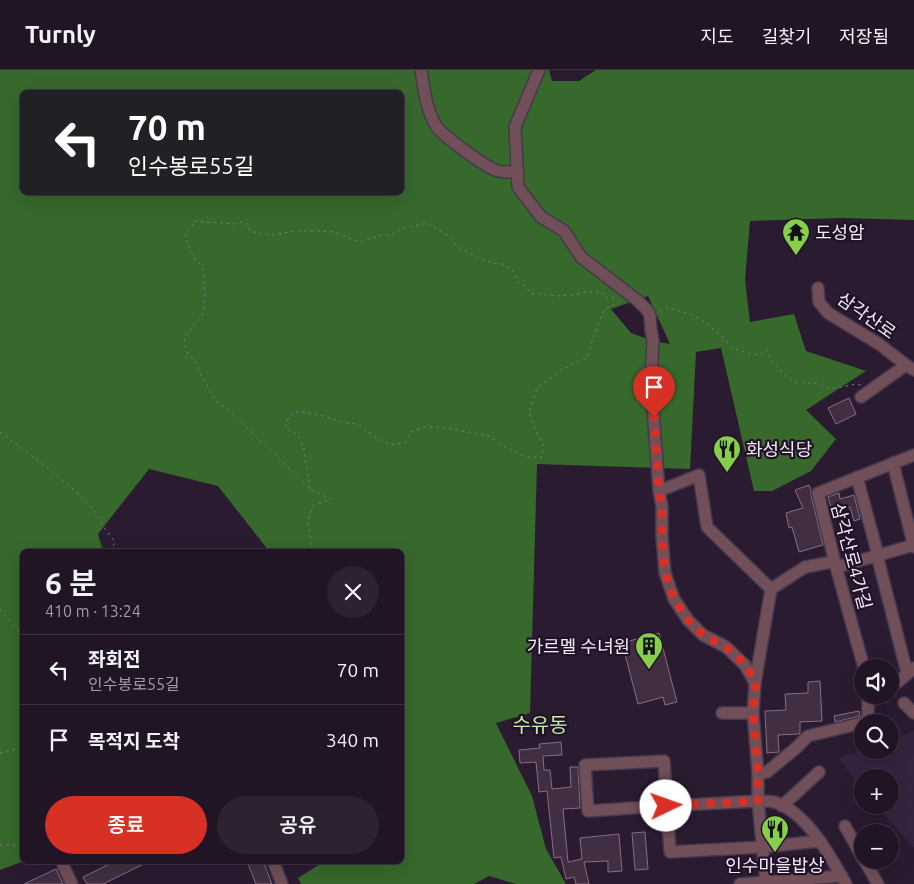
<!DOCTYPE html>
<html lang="ko">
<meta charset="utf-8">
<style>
:root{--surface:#201425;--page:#2d2132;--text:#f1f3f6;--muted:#a29ea7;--line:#3d3342;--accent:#d93025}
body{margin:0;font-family:Ubuntu,"Noto Sans KR",sans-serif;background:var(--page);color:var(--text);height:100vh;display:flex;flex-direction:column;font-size:19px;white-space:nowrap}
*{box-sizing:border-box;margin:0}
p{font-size:16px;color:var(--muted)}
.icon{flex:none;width:28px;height:28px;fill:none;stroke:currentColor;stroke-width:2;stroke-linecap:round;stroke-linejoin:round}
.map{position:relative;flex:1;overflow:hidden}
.side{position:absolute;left:20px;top:479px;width:384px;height:315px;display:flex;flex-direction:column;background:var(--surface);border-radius:8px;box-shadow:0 5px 20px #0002,0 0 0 1px var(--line)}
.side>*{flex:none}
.hud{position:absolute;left:20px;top:20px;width:384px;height:105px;border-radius:8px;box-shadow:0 5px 20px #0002,0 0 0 1px var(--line);background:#202124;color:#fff;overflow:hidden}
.fabs{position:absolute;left:854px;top:589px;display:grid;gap:10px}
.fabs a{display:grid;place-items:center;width:45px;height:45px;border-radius:50%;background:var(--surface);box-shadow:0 5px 20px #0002,0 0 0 1px var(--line);font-size:25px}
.pin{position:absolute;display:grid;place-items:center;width:42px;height:42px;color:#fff;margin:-51px -21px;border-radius:50% 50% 50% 0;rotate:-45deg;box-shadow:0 0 5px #0007}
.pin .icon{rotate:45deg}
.me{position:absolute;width:55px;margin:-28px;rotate:87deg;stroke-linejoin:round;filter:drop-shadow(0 0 4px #0008)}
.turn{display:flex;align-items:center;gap:18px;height:105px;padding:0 25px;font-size:22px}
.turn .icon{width:65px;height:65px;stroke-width:2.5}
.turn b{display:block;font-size:35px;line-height:42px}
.round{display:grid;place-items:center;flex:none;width:52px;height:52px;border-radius:26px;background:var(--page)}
.overview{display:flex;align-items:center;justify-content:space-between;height:85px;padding:0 25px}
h1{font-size:30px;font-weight:600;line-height:38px}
.cta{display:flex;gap:10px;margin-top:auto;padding:10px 25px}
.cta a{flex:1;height:58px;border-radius:30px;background:var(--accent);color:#fff;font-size:20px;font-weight:600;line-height:58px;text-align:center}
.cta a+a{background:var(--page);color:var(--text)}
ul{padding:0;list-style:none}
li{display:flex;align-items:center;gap:15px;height:70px;padding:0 25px;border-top:1px solid var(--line)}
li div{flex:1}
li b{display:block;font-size:19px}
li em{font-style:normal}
header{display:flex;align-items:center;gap:30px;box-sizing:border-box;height:70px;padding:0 25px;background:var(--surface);border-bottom:1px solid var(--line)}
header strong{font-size:24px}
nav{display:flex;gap:28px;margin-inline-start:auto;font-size:18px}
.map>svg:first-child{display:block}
</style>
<header>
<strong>Turnly</strong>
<nav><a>지도</a><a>길찾기</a><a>저장됨</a></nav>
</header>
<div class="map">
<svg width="914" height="814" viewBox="0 0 914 814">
<rect width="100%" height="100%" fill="#2a1b31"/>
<polygon fill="#36233f" points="914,661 914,778 875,735 890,735 890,708 862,708 862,719 839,688 862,680 890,680 890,670"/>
<path fill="#37682c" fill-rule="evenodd" d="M0 0H549L552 11H579L596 0H914V150L842 148 750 151 745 210 750 252 794 244 806 281 866 301 806 340 836 369 811 401 772 421H754L721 278 696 282 690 399 537 394 530 643 496 653 532 726 546 779 566 814H516L489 806 474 814H301L298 808 325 791H401V481H269L218 416 149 399 98 464 103 481H22V791H24L0 800ZM22 22H401V122H22ZM648 226 670 274 653 271 631 263 611 239Z"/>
<g fill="#422e43" stroke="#856e86">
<polygon points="849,328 856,344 836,354 828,338"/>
<polygon points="809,415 811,420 811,425 823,475 799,482 792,457 789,458 786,443 803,438 795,420"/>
<polygon points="839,423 840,429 854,425 860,449 854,451 850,437 832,441 828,427"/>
<polygon points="659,563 677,632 665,635 663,627 638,634 622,573"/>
<polygon points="820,611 822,651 800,652 800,663 799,664 778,665 779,682 767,683 765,641 786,640 785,624 808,623 808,612"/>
<polygon points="859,641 860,646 835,652 834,646"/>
<polygon points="561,672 562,685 543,686 544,700 550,700 552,719 571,717 570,697 578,697 580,738 563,739 568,792 582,789 580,768 619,764 622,801 608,802 608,791 584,792 589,814 576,814 574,807 566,809 561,787 554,788 547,721 539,722 536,692 520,693 519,680 540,678 539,674"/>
<polygon points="645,762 648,799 635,800 632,763"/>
<polygon points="116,791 150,791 103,814 87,814 83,807"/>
<polygon points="256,791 263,791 272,814 256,814 248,794"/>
<polygon points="56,799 63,814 24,814"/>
</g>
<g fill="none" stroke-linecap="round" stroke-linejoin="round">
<g stroke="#46384d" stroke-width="14">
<g id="minor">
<path d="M421 0C424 19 426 39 436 56 443 66 483 95 495 100 502 103 511 102 518 102"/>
<polyline points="539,0 515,57 518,117 541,147 564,161 581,187 638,231 648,241 650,246 651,260 653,271 651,311 659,421"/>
<polyline points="818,218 819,232 828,243 879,274 906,295 914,300"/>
<polyline points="861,327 906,295"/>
<polyline points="893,393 914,477"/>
<polyline points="857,407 878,485 878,489 906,599 910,601"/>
<polyline points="864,598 835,493 818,423 914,385"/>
<polyline points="755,613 745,595 726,577 703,565 688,550 674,529 665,503 662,468 662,437 659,421 699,405 707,457 771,519"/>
<polyline points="890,614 898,612 914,598"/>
<polyline points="904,633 914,643"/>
<polyline points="722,643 753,643"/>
<polyline points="864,652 868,648 868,625"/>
<polyline points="758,704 767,702 796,678 808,666 862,653"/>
<polyline points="782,736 819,702"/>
<polyline points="845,756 862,787"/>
<path d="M820 771 763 777 670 782 664 691 585 695 588 741 663 736H666L758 731C763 731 769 731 774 732 807 742 830 786 846 814"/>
<polyline points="864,790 878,814"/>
<polyline points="273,791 282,814"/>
<polyline points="63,795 72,814"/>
<polyline points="740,814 842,806"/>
<polyline points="766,814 758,731 758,704 753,643 755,613 771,519 805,497 832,492 841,496 914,475"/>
</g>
</g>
<g stroke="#817487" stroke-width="1" stroke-dasharray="2.5 4" stroke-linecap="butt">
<polyline points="660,241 666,237 690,244 702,250 724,268 732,278 749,284 760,285 763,281 766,280 769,283 771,290 780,299 782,303 794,312 819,314 828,319 843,317 856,314 861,315"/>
<polyline points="0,362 49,399 81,426 97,444 105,459 115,472 111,481"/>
<polyline points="310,419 304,379 298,365 285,358 289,346 299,341 320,345 345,353 358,354 376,368 391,375 405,373 411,362 425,357 440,357 474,363 489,366 505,377 525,387 542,387 544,376 537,363 529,343 537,318 562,299 587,288 597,256 605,239 621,231"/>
<polyline points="312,481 308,450 313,436 331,429 311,420 230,341 217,332 201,306 197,293 188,284 184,272 186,265 202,246 205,227 203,200 201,195 195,190 185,168 187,160 192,156 193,151 234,154 242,152 249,155 250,161 257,163 273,165 294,161 320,161 334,162 360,172 381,165 391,165 400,159 427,153 448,166 458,177 476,187 493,193 502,194 512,199 518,213 526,216 530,223 558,226 572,225 586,222 600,222 605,224 606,228 617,227"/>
<polyline points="0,539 19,561 22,564"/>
<polyline points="0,683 22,678"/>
<polyline points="0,775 22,775"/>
</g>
<use href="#minor" stroke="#704f58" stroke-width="11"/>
</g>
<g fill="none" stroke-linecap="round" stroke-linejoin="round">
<polyline stroke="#d93025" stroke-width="9" stroke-dasharray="0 16.2" points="654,347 659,421 662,437 662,468 665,503 674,529 688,550 703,565 726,577 745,594 756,613 753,642 758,704 758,731 666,736"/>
</g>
<defs>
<g id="temple-pin" transform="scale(1.4375)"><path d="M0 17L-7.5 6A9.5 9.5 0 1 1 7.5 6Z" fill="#87cf4b" stroke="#211227"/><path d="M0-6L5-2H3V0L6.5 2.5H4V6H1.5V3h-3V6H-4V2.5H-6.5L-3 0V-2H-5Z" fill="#111"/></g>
<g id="restaurant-pin" transform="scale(1.4375)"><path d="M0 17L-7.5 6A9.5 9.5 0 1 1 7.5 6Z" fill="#87cf4b" stroke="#211227"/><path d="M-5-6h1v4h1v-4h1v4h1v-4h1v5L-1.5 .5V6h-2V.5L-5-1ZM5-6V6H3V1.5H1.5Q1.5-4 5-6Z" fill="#111"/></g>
<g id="building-pin" transform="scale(1.4375)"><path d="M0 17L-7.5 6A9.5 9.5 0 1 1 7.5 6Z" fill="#87cf4b" stroke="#211227"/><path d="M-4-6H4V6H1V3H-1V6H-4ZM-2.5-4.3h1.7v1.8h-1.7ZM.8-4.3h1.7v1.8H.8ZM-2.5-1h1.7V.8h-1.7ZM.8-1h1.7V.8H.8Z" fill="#111"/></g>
</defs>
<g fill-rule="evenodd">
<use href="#temple-pin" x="796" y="162"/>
<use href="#restaurant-pin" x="727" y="379"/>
<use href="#building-pin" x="649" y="576"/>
<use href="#restaurant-pin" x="775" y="759"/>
</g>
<g text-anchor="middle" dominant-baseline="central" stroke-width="4.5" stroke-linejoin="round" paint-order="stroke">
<g font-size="18" fill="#f3e9f8" stroke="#211227" text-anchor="start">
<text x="815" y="162">도성암</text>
<text x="746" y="379">화성식당</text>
<text x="630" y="576" text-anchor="end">가르멜 수녀원</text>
<text x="775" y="795" text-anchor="middle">인수마을밥상</text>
</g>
<g font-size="18" fill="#f3e9f8" stroke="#211227">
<text transform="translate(867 245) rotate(35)">삼각산로</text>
<text transform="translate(852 486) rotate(75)">삼각산로4가길</text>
</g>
<g font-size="20" fill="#c6efaa" stroke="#211227">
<text x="540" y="654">수유동</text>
</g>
</g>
</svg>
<div class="fabs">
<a><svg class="icon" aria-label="sound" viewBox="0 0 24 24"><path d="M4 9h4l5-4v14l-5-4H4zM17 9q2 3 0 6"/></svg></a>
<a><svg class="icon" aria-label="search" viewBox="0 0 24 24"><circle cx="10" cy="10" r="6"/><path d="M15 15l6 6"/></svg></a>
<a>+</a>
<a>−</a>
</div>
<div class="pin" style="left:654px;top:347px;background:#d93025"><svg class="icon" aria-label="arrive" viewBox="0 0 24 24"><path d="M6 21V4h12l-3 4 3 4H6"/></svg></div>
<svg class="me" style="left:666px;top:736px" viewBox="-20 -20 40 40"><circle r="19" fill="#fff"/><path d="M0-13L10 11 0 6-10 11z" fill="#d93025"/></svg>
<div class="hud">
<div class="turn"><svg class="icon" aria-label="left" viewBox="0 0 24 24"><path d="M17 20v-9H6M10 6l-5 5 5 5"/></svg><div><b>70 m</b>인수봉로55길</div></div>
</div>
<section class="side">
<div class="overview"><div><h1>6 분</h1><p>410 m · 13:24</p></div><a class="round"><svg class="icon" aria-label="close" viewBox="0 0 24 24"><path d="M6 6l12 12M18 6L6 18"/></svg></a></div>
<ul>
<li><svg class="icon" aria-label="left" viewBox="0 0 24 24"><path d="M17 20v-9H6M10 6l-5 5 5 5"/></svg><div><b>좌회전</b><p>인수봉로55길</p></div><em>70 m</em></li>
<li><svg class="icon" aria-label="arrive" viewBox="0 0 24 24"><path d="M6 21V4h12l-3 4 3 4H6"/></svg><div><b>목적지 도착</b></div><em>340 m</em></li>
</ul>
<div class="cta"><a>종료</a><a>공유</a></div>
</section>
</div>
